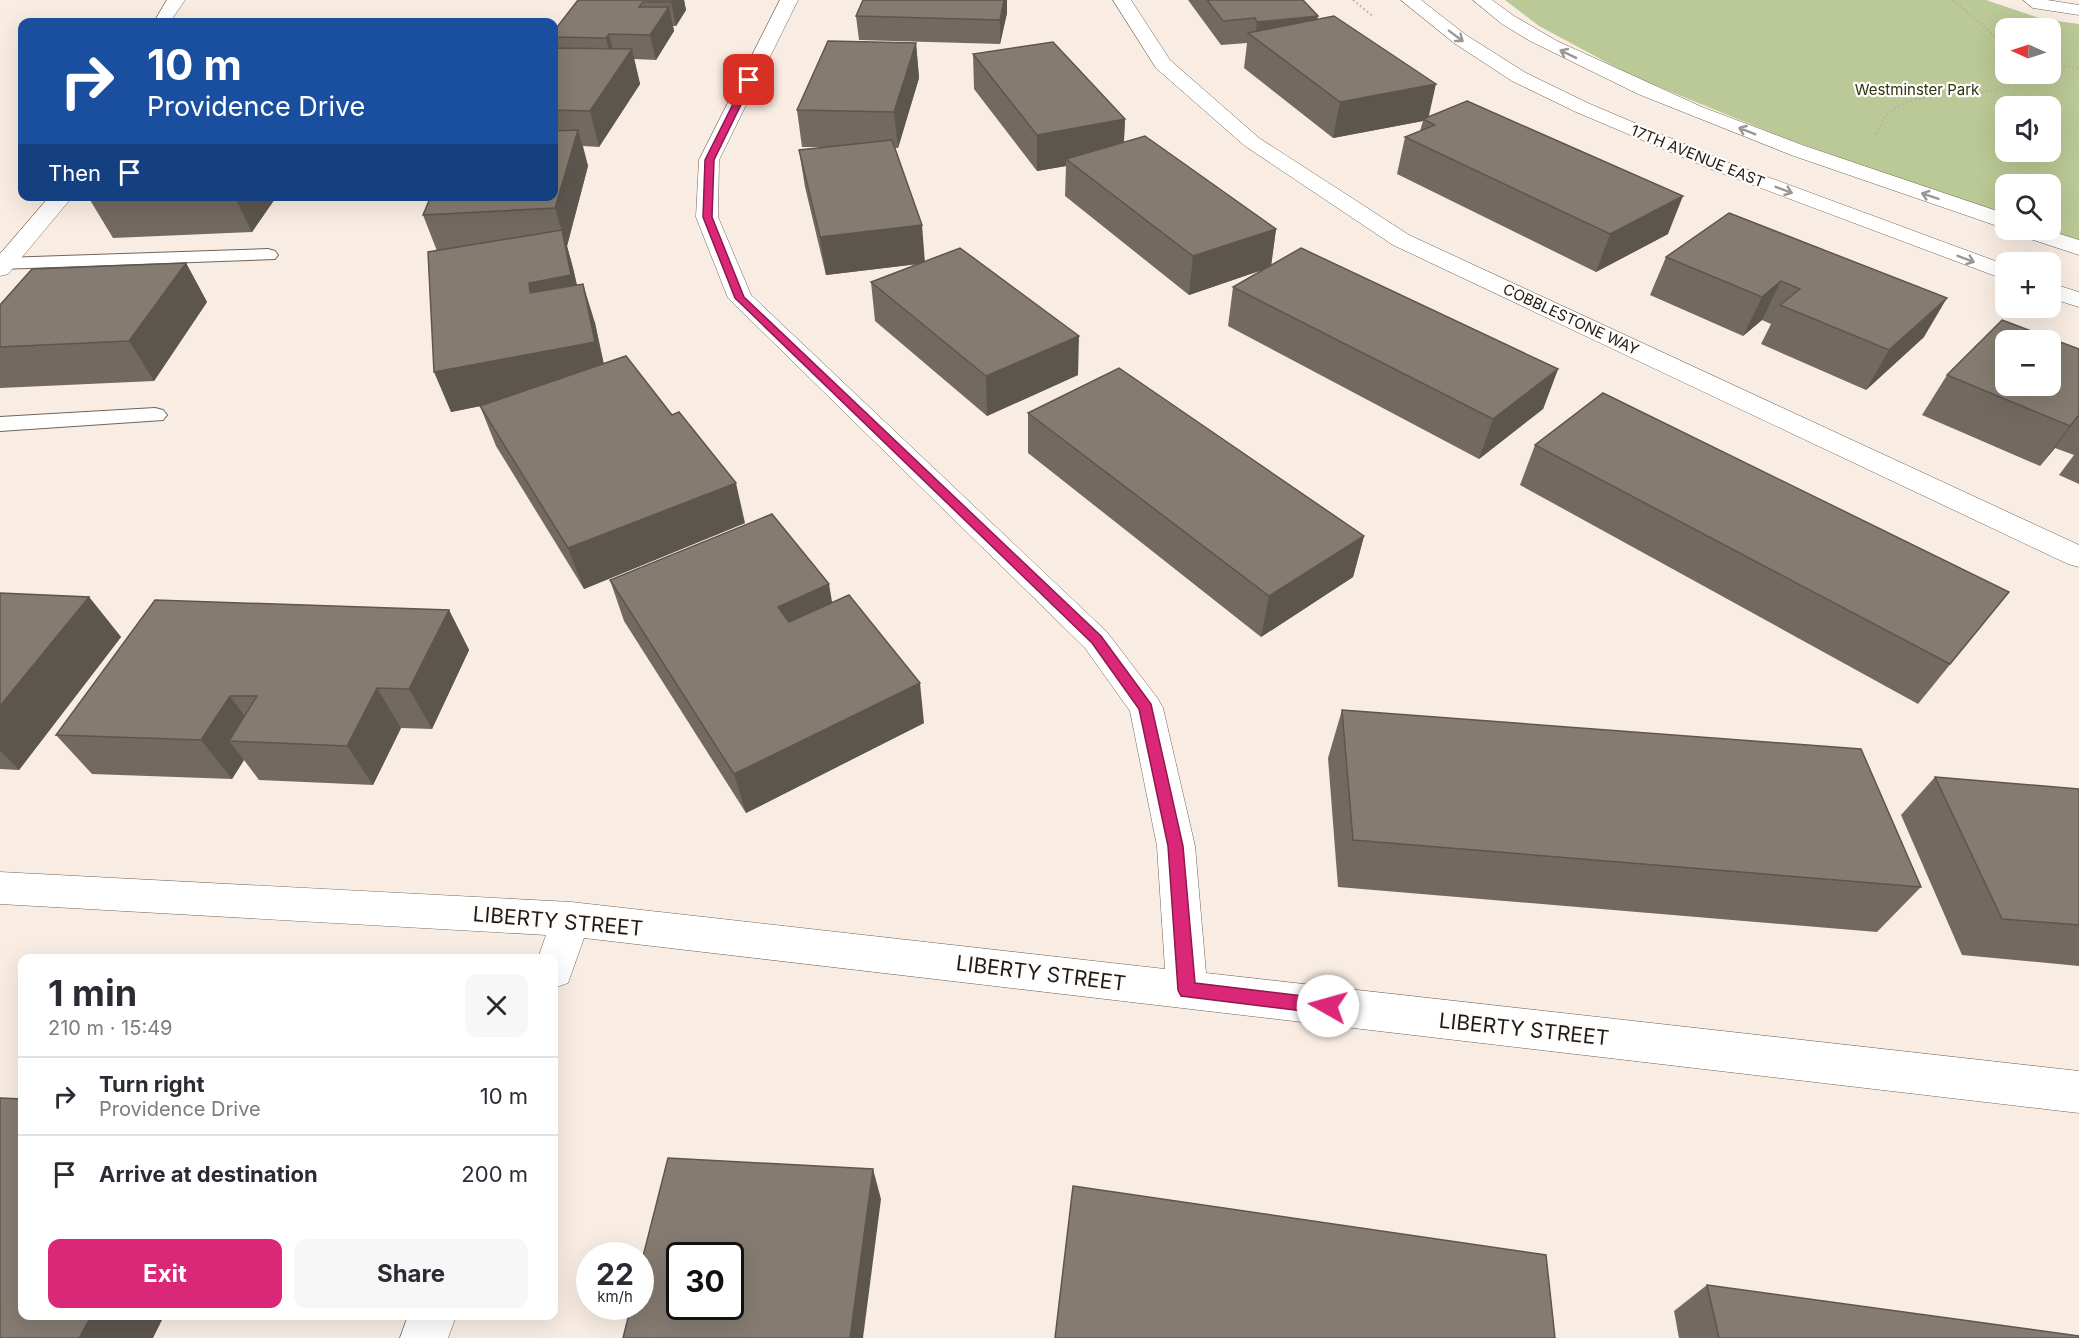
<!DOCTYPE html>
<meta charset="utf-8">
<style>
:root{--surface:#fff;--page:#f7f7f7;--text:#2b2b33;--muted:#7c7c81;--line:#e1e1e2;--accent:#db2777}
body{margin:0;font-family:Inter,sans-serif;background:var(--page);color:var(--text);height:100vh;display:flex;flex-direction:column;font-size:22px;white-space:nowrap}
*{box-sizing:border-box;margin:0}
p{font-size:20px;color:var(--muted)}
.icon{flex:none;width:33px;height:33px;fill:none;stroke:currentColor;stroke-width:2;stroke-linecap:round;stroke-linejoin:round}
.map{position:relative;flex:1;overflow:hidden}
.details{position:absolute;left:18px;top:954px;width:540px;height:366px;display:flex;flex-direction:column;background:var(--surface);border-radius:12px;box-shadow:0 6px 24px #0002}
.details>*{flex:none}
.top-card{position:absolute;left:18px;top:18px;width:540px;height:183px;border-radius:12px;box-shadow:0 6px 24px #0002;background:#1a4fa0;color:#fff;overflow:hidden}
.needle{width:39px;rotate:273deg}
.tools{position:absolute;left:1995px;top:18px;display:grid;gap:12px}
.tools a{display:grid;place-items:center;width:66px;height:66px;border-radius:12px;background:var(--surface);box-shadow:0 6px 24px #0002;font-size:30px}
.speed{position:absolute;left:576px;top:1242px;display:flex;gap:12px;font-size:30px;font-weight:700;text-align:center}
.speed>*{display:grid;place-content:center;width:78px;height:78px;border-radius:50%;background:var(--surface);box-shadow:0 6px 24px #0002;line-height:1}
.speed small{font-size:15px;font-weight:400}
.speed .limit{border:3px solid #111;border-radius:9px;background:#fff;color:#111}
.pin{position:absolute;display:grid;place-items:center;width:51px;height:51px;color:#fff;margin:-26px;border-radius:12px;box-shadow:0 3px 9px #0006}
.me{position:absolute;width:66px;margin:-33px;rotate:277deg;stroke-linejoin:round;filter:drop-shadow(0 0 4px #0008)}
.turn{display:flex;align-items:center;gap:21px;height:126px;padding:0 30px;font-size:27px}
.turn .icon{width:78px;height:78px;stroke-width:2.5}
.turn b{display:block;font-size:42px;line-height:51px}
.then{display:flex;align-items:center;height:57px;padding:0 30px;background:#0003;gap:12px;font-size:22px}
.round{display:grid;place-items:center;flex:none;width:63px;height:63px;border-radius:12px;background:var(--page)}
.head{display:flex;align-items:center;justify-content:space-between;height:102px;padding:0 30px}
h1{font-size:36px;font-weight:700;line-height:45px}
.action{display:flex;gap:12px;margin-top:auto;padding:12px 30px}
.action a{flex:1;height:69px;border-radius:12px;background:var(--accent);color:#fff;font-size:24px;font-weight:700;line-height:69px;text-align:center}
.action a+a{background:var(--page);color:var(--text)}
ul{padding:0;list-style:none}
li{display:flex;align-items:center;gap:18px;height:78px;padding:0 30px;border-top:2px solid var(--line)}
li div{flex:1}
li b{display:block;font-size:22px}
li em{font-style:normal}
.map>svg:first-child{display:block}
</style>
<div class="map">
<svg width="2079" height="1338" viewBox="0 0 2079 1338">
<rect width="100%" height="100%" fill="#f9ede3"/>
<path fill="#bac995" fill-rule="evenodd" d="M1505 0H1986L2042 19 2079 24V240L2048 230H2050V184H2006L2005 215 1784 138 1632 76 1539 26ZM2006 28H2050V74H2006ZM2006 106H2050V152H2006Z"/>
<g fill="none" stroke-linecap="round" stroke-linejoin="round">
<g stroke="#6f655b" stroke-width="2">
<g id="lane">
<polygon points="268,249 275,251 278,255 275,259 0,269 0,259 4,258"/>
<polygon points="155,408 163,410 167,415 163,420 0,431 0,417"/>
</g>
</g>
<g stroke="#6f655b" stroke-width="1">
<g id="street">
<polygon points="167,0 185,0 170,22 154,22"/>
<polygon points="780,0 798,0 719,160 718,217 751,295 1107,632 1158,699 1163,708 1195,846 1206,973 2079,1071 2079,1113 584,938 568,983 554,988 554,958 538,958 546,935 0,904 0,872 571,902 1165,969 1157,846 1130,711 1085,648 728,298 696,217 699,160"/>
<polygon points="1113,0 1131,0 1170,60 1259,138 1409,235 2079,545 2079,567 2068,564 1393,245 1245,146 1156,68"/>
<polygon points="2023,0 2047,0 2079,5 2079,15 2033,8"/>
<polygon points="50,196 73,196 8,274 0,276 0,254"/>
<polygon points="408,1316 456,1316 448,1338 400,1338"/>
</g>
</g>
<g stroke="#6f655b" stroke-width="1">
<g id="secondary">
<polygon points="1401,0 1421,0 1466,35 1526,73 1590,104 1727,162 2006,265 2006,280 1713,170 1576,112 1512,81 1454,43"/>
<polygon points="1473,0 1492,0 1514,16 1557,41 1702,107 1805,146 2006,214 2006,229 1791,155 1638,94 1530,41 1502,24"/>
<polygon points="2015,230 2047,230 2079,240 2079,255 2018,235"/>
<polygon points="2050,283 2079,292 2079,307 2050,298"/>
</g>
</g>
<g stroke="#b7ada5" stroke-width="2" stroke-dasharray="1.5 3" stroke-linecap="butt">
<polyline points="1353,0 1374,17"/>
<polyline points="1953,0 2006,46"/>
<polyline points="2050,63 2079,69"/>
<path d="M1876 134C1879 129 1881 122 1885 117 1918 80 1988 109 2026 74"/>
</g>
<use href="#lane" fill="#fff" fill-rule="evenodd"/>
<use href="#street" fill="#fff" fill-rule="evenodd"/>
<use href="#secondary" fill="#fff" fill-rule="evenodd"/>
</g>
<g fill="#726a61">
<polygon points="578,0 684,0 686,10 676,26 673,26 674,31 656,60 634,59 640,84 599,147 583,146 588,166 567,246 573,268 577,285 595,323 604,364 745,523 584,589 496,446 480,406 451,412 437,251 423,215 554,196 554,31"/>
<polygon points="1188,0 1303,0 1317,19 1428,117 1668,234 1596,272 1397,174 1405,137 1420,131 1423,121 1333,138 1244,68 1247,43 1221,45"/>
<polygon points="1007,13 1000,44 859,40 856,16"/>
<polygon points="916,43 919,78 898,148 895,148 924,262 1078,375 987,416 875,321 871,282 919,264 826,275 805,187 799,150 827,147 802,147 797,110"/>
<polygon points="973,54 1125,119 1124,142 1276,229 1271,265 1558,369 1543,409 1479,459 1228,326 1233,287 1265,269 1189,295 1065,196 1066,166 1037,171 974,89"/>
<polygon points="93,196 277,196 252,232 113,238 90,200"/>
<polygon points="1729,213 1924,337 1866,390 1761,344 1771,324 1762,320 1743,336 1650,295 1666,257"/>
<polygon points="186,263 207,302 154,381 0,388 0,305"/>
<polygon points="2079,349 2079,484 2059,475 2074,455 2055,448 2040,466 1922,415 1947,375"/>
<polygon points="1028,413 1364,536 1353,577 1261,637 1028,453"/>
<polygon points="1535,445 2009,592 1918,704 1520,485"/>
<polygon points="610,580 832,602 924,723 746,813 624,621"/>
<polygon points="0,593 89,597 121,637 19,770 0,769"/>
<polygon points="449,610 469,650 432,729 401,728 373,785 259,780 244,760 232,779 92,774 56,735"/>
<polygon points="1342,710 1921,887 1877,932 1338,887 1328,758"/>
<polygon points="1935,777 2079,789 2079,966 1962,955 1901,815"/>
<polygon points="1707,1285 2079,1338 1679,1338 1674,1311"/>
</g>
<g fill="#5d564f">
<polygon points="673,0 684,0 686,10 676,26 671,2"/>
<polygon points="1004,0 1007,0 1007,13 1000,44 1000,20"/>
<polygon points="669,7 674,31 656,60 650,35"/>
<polygon points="1318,16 1314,40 1255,39 1257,22"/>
<polygon points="609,34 615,59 612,63 606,38"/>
<polygon points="916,43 919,78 898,148 894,112"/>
<polygon points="632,49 640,84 599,147 590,111"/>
<polygon points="1436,84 1428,120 1423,119 1423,121 1333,138 1340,102"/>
<polygon points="1125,119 1123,155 1066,159 1066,166 1037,171 1037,135"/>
<polygon points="578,130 588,166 567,246 573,268 583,314 530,293 529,283 562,232 555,208"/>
<polygon points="234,196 277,196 252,232"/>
<polygon points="1683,196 1668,234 1596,272 1610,234"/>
<polygon points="922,225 925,263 826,275 820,237"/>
<polygon points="1276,229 1271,267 1189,295 1193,256"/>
<polygon points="186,263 207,302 154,381 129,341"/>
<polygon points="1781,281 1762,320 1743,336 1762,297"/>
<polygon points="583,284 595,323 607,381 451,412 434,372"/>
<polygon points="1947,298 1924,337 1866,390 1889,350"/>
<polygon points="1079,336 1078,375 987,416 986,376"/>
<polygon points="1558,369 1543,409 1479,459 1493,419"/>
<polygon points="2079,415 2055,448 2040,466 2070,426"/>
<polygon points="736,483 745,523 584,589 568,548"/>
<polygon points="1364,536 1353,577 1261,637 1269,596"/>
<polygon points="829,584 836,625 787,648 778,607"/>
<polygon points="89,597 121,637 19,770 0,751 0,706"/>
<polygon points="449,610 469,650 432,729 409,689"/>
<polygon points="920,683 924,723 746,813 734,774"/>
<polygon points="377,688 401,728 373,785 347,746"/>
<polygon points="230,696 259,735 229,741 244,760 232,779 201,740"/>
<polygon points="873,1169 881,1199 863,1338 850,1338"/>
<polygon points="91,1316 164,1316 153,1338 79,1338"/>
</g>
<g fill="#857b71" stroke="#5d564f" stroke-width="1.5" fill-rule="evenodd">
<polygon points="578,0 673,0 671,2 643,2 639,7 669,7 650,35 609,34 606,38 554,37 554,31"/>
<polygon points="863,0 1004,0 1000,20 856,16"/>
<polygon points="1207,0 1303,0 1318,16 1257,22 1255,18 1223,21"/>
<polygon points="1334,16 1436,84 1340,102 1248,33"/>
<polygon points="828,41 916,43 894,112 797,110"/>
<polygon points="1053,42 1125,119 1037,135 973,54"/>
<polygon points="554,48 632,49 590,111 554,110"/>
<polygon points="1467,101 1683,196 1610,234 1405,137 1435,125 1423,119"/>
<polygon points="578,130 555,208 423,215 431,196 554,196 554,131"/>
<polygon points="1145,136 1276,229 1193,256 1066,159"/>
<polygon points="892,140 922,225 820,237 799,150"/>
<polygon points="93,196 186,196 90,200"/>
<polygon points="1729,213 1947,298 1889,350 1780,305 1800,289 1781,281 1762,297 1666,257"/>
<polygon points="562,230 571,275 529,283 530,293 583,284 595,342 434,372 428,252"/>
<polygon points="960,248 1079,336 986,376 871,282"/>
<polygon points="1301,248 1558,369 1493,419 1233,287"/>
<polygon points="186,263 129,341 0,347 0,305 32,269"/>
<path d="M2002 320 2079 349V415L2070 426 1947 375ZM2006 340H2050V386H2006Z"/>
<polygon points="626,356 672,415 679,412 736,483 568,548 480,406"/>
<polygon points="1119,368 1364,536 1269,596 1028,413"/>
<polygon points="1603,393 2009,592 1950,664 1535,445"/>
<polygon points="772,514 829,584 778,607 789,622 849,595 920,683 734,774 610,580"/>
<polygon points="0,593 89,597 0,706"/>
<polygon points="155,600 449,610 409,689 377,688 347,746 229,741 257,696 230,696 201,740 56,735"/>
<polygon points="1342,710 1861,749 1921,887 1353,840"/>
<polygon points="1935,777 2079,789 2079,925 2002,919"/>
<polygon points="0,1098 22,1099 22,1316 91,1316 79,1338 0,1338"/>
<path d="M668 1158 873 1169 850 1338H623L631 1306H640V1268ZM680 1256H730V1306H680Z"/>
<polygon points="1073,1186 1546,1255 1555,1338 1055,1338"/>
<polygon points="1707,1285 2079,1336 2079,1338 1719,1338"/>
</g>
<defs><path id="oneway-shaft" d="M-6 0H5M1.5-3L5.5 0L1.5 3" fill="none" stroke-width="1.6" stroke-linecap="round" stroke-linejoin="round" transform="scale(1.5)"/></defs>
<g stroke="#9a9897">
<use href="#oneway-shaft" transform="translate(1456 36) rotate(37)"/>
<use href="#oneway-shaft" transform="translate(1568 54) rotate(-154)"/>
<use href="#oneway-shaft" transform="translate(1747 131) rotate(-158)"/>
<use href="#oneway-shaft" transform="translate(1784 190) rotate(21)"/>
<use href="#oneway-shaft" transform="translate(1930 196) rotate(-161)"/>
<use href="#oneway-shaft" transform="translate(1966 259) rotate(21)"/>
</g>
<polygon fill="#db2777" stroke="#8e194d" stroke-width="1.5" points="749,78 753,80 714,160 712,217 744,297 1101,636 1151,704 1183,846 1195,983 1328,999 1334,1001 1336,1006 1334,1012 1328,1014 1181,996 1178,990 1168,846 1139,709 1092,643 735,298 703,217 705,160 745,80"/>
<g text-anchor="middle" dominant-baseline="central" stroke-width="4.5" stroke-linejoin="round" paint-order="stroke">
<g font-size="15" fill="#2b340c" stroke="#fffcfa">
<text x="1917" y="89">Westminster Park</text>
</g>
<g font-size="15" fill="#1f1b17" stroke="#fffcfa">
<text transform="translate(1698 156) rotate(22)">17TH AVENUE EAST</text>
<text transform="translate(1571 319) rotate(25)">COBBLESTONE WAY</text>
</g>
<g font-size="21" fill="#1f1b17" stroke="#fffcfa">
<text transform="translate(558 921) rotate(5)">LIBERTY STREET</text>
<text transform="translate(1041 973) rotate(7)">LIBERTY STREET</text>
<text transform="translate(1524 1029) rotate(6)">LIBERTY STREET</text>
</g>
</g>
</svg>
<div class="tools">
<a><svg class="needle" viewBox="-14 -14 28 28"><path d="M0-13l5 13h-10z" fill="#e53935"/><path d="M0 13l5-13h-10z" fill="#7c7c81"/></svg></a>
<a><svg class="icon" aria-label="sound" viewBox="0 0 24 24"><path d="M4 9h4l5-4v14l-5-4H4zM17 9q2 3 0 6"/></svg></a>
<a><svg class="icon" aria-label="search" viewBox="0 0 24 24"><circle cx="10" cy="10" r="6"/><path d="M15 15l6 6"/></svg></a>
<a>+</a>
<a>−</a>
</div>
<div class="speed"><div>22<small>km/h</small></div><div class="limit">30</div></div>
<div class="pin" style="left:749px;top:80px;background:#d93025"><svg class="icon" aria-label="arrive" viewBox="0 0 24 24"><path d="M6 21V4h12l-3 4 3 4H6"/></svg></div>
<svg class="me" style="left:1328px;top:1006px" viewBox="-20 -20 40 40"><circle r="19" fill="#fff"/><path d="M0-13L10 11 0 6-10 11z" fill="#db2777"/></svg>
<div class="top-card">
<div class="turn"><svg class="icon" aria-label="right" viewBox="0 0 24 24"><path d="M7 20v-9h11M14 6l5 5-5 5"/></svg><div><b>10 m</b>Providence Drive</div></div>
<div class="then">Then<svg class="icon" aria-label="arrive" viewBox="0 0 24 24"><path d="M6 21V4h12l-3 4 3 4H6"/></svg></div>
</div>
<section class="details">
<div class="head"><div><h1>1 min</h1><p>210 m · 15:49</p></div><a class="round"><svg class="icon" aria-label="close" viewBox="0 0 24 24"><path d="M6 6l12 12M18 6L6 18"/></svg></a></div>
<ul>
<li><svg class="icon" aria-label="right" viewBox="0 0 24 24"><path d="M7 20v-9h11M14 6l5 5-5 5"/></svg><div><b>Turn right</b><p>Providence Drive</p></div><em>10 m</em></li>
<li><svg class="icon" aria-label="arrive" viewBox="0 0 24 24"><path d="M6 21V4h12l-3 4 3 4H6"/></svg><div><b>Arrive at destination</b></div><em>200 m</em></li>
</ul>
<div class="action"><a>Exit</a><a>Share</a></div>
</section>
</div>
